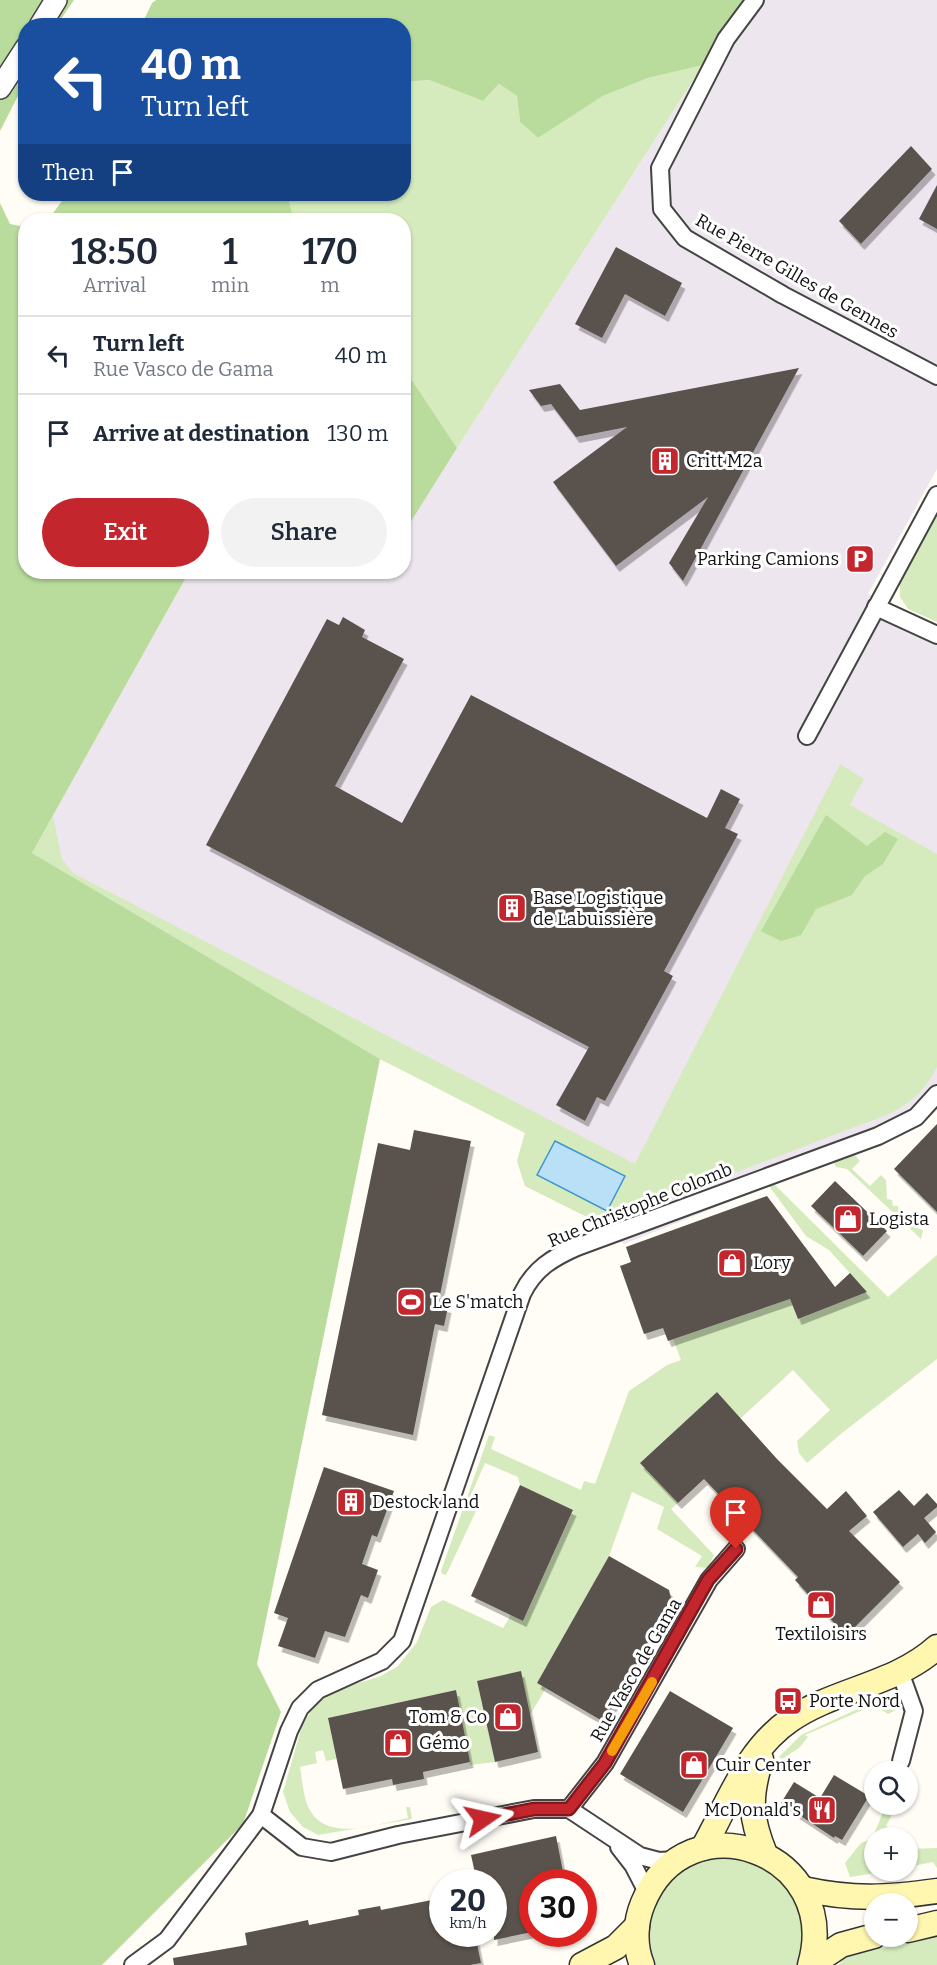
<!DOCTYPE html>
<meta charset="utf-8">
<style>
:root{--surface:#fff;--page:#f2f2f3;--text:#1f2937;--muted:#747a83;--line:#e0e1e3;--accent:#c4262e}
body{margin:0;font-family:Bitter,serif;background:var(--page);color:var(--text);height:100vh;display:flex;flex-direction:column;font-size:22px;white-space:nowrap}
*{box-sizing:border-box;margin:0}
p{font-size:20px;color:var(--muted)}
.icon{flex:none;width:33px;height:33px;fill:none;stroke:currentColor;stroke-width:2;stroke-linecap:round;stroke-linejoin:round}
.map{position:relative;flex:1;overflow:hidden}
.panel{position:absolute;left:18px;top:213px;width:393px;height:366px;display:flex;flex-direction:column;background:var(--surface);border-radius:24px;box-shadow:0 2px 4px #0004}
.panel>*{flex:none}
.guide{position:absolute;left:18px;top:18px;width:393px;height:183px;border-radius:24px;box-shadow:0 2px 4px #0004;background:#1a4fa0;color:#fff;overflow:hidden}
.buttons{position:absolute;left:864px;top:1761px;display:grid;gap:12px}
.buttons a{display:grid;place-items:center;width:54px;height:54px;border-radius:50%;background:var(--surface);box-shadow:0 2px 4px #0004;font-size:30px}
.speed{position:absolute;left:429px;top:1869px;display:flex;gap:12px;font-size:30px;font-weight:700;text-align:center}
.speed>*{display:grid;place-content:center;width:78px;height:78px;border-radius:50%;background:var(--surface);box-shadow:0 2px 4px #0004;line-height:1}
.speed small{font-size:15px;font-weight:400}
.speed .limit{border:9px solid #d22;background:#fff;color:#111}
.pin{position:absolute;display:grid;place-items:center;width:51px;height:51px;color:#fff;margin:-62px -26px;border-radius:50% 50% 50% 0;rotate:-45deg;box-shadow:0 0 6px #0007}
.pin .icon{rotate:45deg}
.me{position:absolute;width:66px;margin:-33px;rotate:79deg;stroke-linejoin:round;filter:drop-shadow(0 0 4px #0008)}
.turn{display:flex;align-items:center;gap:21px;height:126px;padding:0 24px;font-size:27px}
.turn .icon{width:78px;height:78px;stroke-width:2.5}
.turn b{display:block;font-size:42px;line-height:51px}
.then{display:flex;align-items:center;height:57px;padding:0 24px;background:#0003;gap:12px;font-size:22px}
.eta{display:flex;justify-content:space-evenly;align-items:center;height:102px;text-align:center}
.eta b{font-size:36px;font-weight:600;line-height:42px}
.action{display:flex;gap:12px;margin-top:auto;padding:12px 24px}
.action a{flex:1;height:69px;border-radius:36px;background:var(--accent);color:#fff;font-size:24px;font-weight:600;line-height:69px;text-align:center}
.action a+a{background:var(--page);color:var(--text)}
ul{padding:0;list-style:none}
li{display:flex;align-items:center;gap:18px;height:78px;padding:0 24px;border-top:2px solid var(--line)}
li div{flex:1}
li b{display:block;font-size:22px}
li em{font-style:normal}
.map>svg:first-child{display:block}
</style>
<div class="map">
<svg width="937" height="1965" viewBox="0 0 937 1965">
<defs>
<filter id="shadow"><feDropShadow dx="3.5" dy="6" stdDeviation="0" flood-color="#0004"/></filter>
</defs>
<rect width="100%" height="100%" fill="#fffdf5"/>
<polygon fill="#eee6ef" points="745,0 937,0 937,469 868,594 937,625 937,1110 923,1122 891,1137 624,1244 601,1224 525,1186 517,1161 525,1133 380,1059 32,853 189,572 404,572 404,530"/>
<g fill="#d5ebbd">
<polygon points="703,65 457,448 404,368 404,220 294,220 289,201 290,194 404,194 404,82 429,80 483,101 499,84 517,96 520,122 538,138 603,96 648,78"/>
<polygon points="937,511 937,622 908,609 900,597 900,581"/>
<path d="M840 764 864 779 850 805 937 854V1067C925 1090 913 1102 889 1114L601 1224 525 1186 517 1161 525 1133 380 1059 32 853 53 816 62 859 73 873 635 1164Z"/>
<polygon points="853,1153 860,1161 852,1169 870,1186 881,1175 886,1180 887,1199 892,1200 893,1206 898,1206 899,1211 904,1212 905,1217 911,1218 911,1222 916,1222 918,1228 923,1230 921,1239 847,1169 836,1167 833,1161"/>
<path d="M774 1184 888 1297 937 1255V1359L842 1433 807 1463 799 1453 797 1441 830 1410 793 1370 740 1419 717 1392 641 1462 678 1503 671 1509 714 1555 708 1568 695 1567 702 1556 657 1529 664 1507 632 1492 609 1556 537 1683 546 1688 530 1715 477 1681 495 1762 470 1765 456 1690 329 1718 337 1759 326 1761 323 1750 315 1752 317 1763 300 1767C302 1779 303 1793 307 1804 323 1845 376 1824 408 1818L406 1807H410L412 1819 318 1835 303 1827 290 1812 283 1792 302 1726 317 1701 334 1691 381 1676 398 1666 417 1642 431 1607 443 1600 503 1628 511 1615 523 1621 573 1511 520 1485 518 1477 485 1463 466 1506 476 1511 446 1575 442 1574 441 1571 489 1435 495 1437 491 1449 581 1490 584 1481 595 1484 629 1391 667 1365 681 1360 673 1339 790 1299 798 1319 867 1292 829 1250 806 1236 769 1186Z"/>
<polygon points="882,1701 900,1708 888,1714 874,1705 805,1735 808,1737 799,1748 782,1759 779,1757 801,1735 873,1702"/>
<polygon points="886,1805 897,1805 886,1826 906,1835 906,1837 874,1838 874,1870 888,1871 832,1880 850,1877 845,1863 861,1843 872,1839"/>
<polygon points="937,1848 937,1868 933,1862 908,1867 908,1849"/>
<path d="M720 1857C737 1858 754 1860 769 1870 797 1889 813 1933 796 1965H656C636 1909 665 1870 720 1857Z"/>
<polygon points="937,1935 937,1965 839,1965 845,1957"/>
</g>
<g fill="#b9dc9c">
<polygon points="0,0 74,0 57,25 26,26 25,82 0,131"/>
<polygon points="156,0 745,0 703,65 648,78 603,96 538,138 520,122 517,96 499,84 483,101 429,80 404,82 404,26 141,26 152,3"/>
<polygon points="67,194 290,194 289,201 294,220 48,220"/>
<polygon points="0,203 10,224 25,227 26,572 189,572 32,853 380,1059 257,1664 281,1712 243,1824 102,1965 0,1965"/>
<polygon points="404,368 457,448 405,531 404,530"/>
<polygon points="826,815 867,846 885,832 898,839 883,864 865,876 852,895 816,909 801,935 781,941 761,931"/>
</g>
<polygon fill="#b9e0f7" stroke="#3f96cf" stroke-width="1.5" points="555,1141 625,1176 607,1211 537,1175"/>
<g fill="#5a524d" filter="url(#shadow)">
<polygon points="911,146 932,169 861,244 839,221"/>
<polygon points="937,185 937,229 919,219"/>
<polygon points="616,247 682,283 665,316 625,294 602,338 575,324"/>
<polygon points="799,368 683,581 669,563 708,497 616,566 553,482 627,427 576,437 551,404 541,406 529,390 560,384 580,410"/>
<polygon points="343,617 365,630 362,637 404,659 335,786 402,823 471,695 707,818 721,789 740,799 725,828 738,834 664,971 673,976 605,1101 597,1097 585,1121 556,1105 589,1047 206,845 327,619 339,625"/>
<polygon points="937,1124 937,1212 894,1169"/>
<polygon points="414,1130 471,1141 438,1305 448,1307 444,1326 435,1324 413,1435 322,1415 378,1143 410,1150"/>
<polygon points="835,1181 887,1231 863,1256 811,1206"/>
<polygon points="767,1196 835,1287 850,1273 867,1292 798,1319 790,1299 668,1341 663,1328 644,1334 620,1266 631,1262 626,1247"/>
<polygon points="717,1392 777,1459 827,1509 846,1491 867,1516 849,1531 900,1582 846,1636 795,1580 798,1577 704,1479 678,1503 640,1463"/>
<polygon points="324,1467 394,1491 377,1537 372,1535 362,1564 378,1570 368,1598 361,1595 345,1637 325,1631 315,1658 278,1646 288,1618 274,1613"/>
<polygon points="520,1485 573,1510 523,1621 471,1596"/>
<polygon points="899,1490 914,1506 927,1493 937,1504 937,1507 924,1518 936,1532 925,1543 918,1534 903,1547 873,1512"/>
<polygon points="609,1556 669,1590 672,1602 604,1722 537,1683"/>
<polygon points="521,1671 538,1752 495,1762 477,1681"/>
<polygon points="456,1690 470,1762 423,1772 424,1779 393,1785 392,1779 343,1789 328,1718"/>
<polygon points="670,1691 733,1728 683,1812 620,1774"/>
<polygon points="834,1775 869,1796 842,1840 835,1836 834,1838 781,1803 794,1782 820,1798"/>
<polygon points="556,1836 565,1882 532,1882 532,1932 494,1940 494,1882 477,1882 471,1855"/>
<polygon points="442,1898 442,1934 475,1934 481,1963 470,1965 174,1965 173,1958 247,1945 245,1933 308,1920 309,1925 359,1915 358,1910 380,1906 381,1910"/>
</g>
<g fill="none" stroke-linecap="round" stroke-linejoin="round">
<g stroke="#444" stroke-width="20">
<g id="minor">
<polyline points="755,0 726,39 660,168 662,209 685,238 783,295 937,376"/>
<polyline points="876,607 937,635"/>
<polyline points="807,736 937,495"/>
<polyline points="900,1672 914,1711 901,1761"/>
<polyline points="569,1809 605,1763 709,1580 736,1549"/>
<polyline points="261,1815 302,1847 331,1852 398,1835 534,1809 569,1809 640,1856 659,1861 676,1860"/>
<polyline points="619,1847 633,1865 647,1892"/>
<path d="M133 1965 167 1940 261 1815 289 1731 300 1708 318 1690 382 1661 402 1641 522 1294C534 1269 552 1258 577 1247L878 1136 916 1117 937 1094"/>
</g>
</g>
<g stroke="#444" stroke-width="24">
<g id="tertiary">
<polyline points="40,26 56,0"/>
<polyline points="0,88 26,48"/>
</g>
</g>
<g stroke="#333" stroke-width="27">
<g id="secondary">
<path d="M761 1759C749 1798 750 1817 765 1854"/>
<path d="M703 1848C728 1804 746 1750 790 1720 835 1689 895 1685 937 1647"/>
<path d="M803 1889C853 1900 887 1898 937 1891"/>
<polyline points="908,1930 937,1923"/>
<polyline points="582,1965 616,1947 637,1926"/>
<path d="M642 1965C634 1945 635 1922 643 1903 687 1796 843 1852 810 1965"/>
<polyline points="811,1965 841,1945 874,1936"/>
</g>
</g>
<use href="#minor" stroke="#fff" stroke-width="16"/>
<use href="#tertiary" stroke="#fff" stroke-width="21"/>
<use href="#secondary" stroke="#fff6b0" stroke-width="24"/>
</g>
<g fill="none" stroke-linecap="round" stroke-linejoin="round">
<g stroke="#7f191e" stroke-width="15">
<polyline id="route" points="483,1819 534,1809 569,1809 605,1763 708,1580 736,1549"/>
</g>
<use href="#route" stroke="#c4262e" stroke-width="10"/>
<polyline stroke="#f59e0b" stroke-width="10" points="612,1751 652,1682"/>
</g>
<defs>
<g id="building-square" transform="scale(1.5)"><rect x="-9" y="-9" width="18" height="18" rx="4" fill="#c4262e" stroke="#fff"/><path d="M-4-6H4V6H1V3H-1V6H-4ZM-2.5-4.3h1.7v1.8h-1.7ZM.8-4.3h1.7v1.8H.8ZM-2.5-1h1.7V.8h-1.7ZM.8-1h1.7V.8H.8Z" fill="#fff"/></g>
<g id="parking-square" transform="scale(1.5)"><rect x="-9" y="-9" width="18" height="18" rx="4" fill="#c4262e" stroke="#fff"/><path d="M-3.5-5.5H1a3.5 3.5 0 0 1 0 7H-1V5.5H-3.5ZM-1-3.4V-.6H.8a1.4 1.4 0 0 0 0-2.8Z" fill="#fff"/></g>
<g id="shop-square" transform="scale(1.5)"><rect x="-9" y="-9" width="18" height="18" rx="4" fill="#c4262e" stroke="#fff"/><path d="M-5-2.5h2.3a2.7 3.5 0 0 1 5.4 0H5L5.5 6h-11ZM-1.5-2.5h3a1.5 2.3 0 0 0-3 0Z" fill="#fff"/></g>
<g id="stadium-square" transform="scale(1.5)"><rect x="-9" y="-9" width="18" height="18" rx="4" fill="#c4262e" stroke="#fff"/><path d="M0-5a6.5 5 0 1 0 0 10a6.5 5 0 1 0 0-10ZM-3.5-1.8h7v3.6h-7Z" fill="#fff"/></g>
<g id="bus-square" transform="scale(1.5)"><rect x="-9" y="-9" width="18" height="18" rx="4" fill="#c4262e" stroke="#fff"/><path d="M-5-6H5V4H4V6H2V4H-2V6H-4V4H-5ZM-3.5-4V0h7V-4ZM-3.5 1.2v1.5H-2V1.2ZM2 1.2v1.5H3.5V1.2Z" fill="#fff"/></g>
<g id="restaurant-square" transform="scale(1.5)"><rect x="-9" y="-9" width="18" height="18" rx="4" fill="#c4262e" stroke="#fff"/><path d="M-5-6h1v4h1v-4h1v4h1v-4h1v5L-1.5 .5V6h-2V.5L-5-1ZM5-6V6H3V1.5H1.5Q1.5-4 5-6Z" fill="#fff"/></g>
</defs>
<g fill-rule="evenodd">
<use href="#building-square" x="665" y="461"/>
<use href="#parking-square" x="860" y="559"/>
<use href="#building-square" x="512" y="908"/>
<use href="#shop-square" x="848" y="1219"/>
<use href="#shop-square" x="732" y="1263"/>
<use href="#stadium-square" x="411" y="1302"/>
<use href="#building-square" x="351" y="1502"/>
<use href="#shop-square" x="821" y="1605"/>
<use href="#bus-square" x="788" y="1701"/>
<use href="#shop-square" x="508" y="1717"/>
<use href="#shop-square" x="398" y="1743"/>
<use href="#shop-square" x="694" y="1765"/>
<use href="#restaurant-square" x="822" y="1810"/>
</g>
<g text-anchor="middle" dominant-baseline="central" stroke-width="6" stroke-linejoin="round" paint-order="stroke">
<g font-size="18" fill="#111" stroke="#fff">
<text transform="translate(797 276) rotate(30)">Rue Pierre Gilles de Gennes</text>
<text transform="translate(640 1205) rotate(-22)">Rue Christophe Colomb</text>
<text transform="translate(636 1670) rotate(-60)">Rue Vasco de Gama</text>
</g>
<g font-size="18" fill="#111" stroke="#fff" text-anchor="start">
<text x="686" y="461">Critt M2a</text>
<text x="839" y="559" text-anchor="end">Parking Camions</text>
<text x="533" y="898">Base Logistique<tspan x="533" dy="21">de Labuissière</tspan></text>
<text x="869" y="1219">Logista</text>
<text x="753" y="1263">Lory</text>
<text x="432" y="1302">Le S'match</text>
<text x="372" y="1502">Destock land</text>
<text x="821" y="1634" text-anchor="middle">Textiloisirs</text>
<text x="809" y="1701">Porte Nord</text>
<text x="487" y="1717" text-anchor="end">Tom &amp; Co</text>
<text x="419" y="1743">Gémo</text>
<text x="715" y="1765">Cuir Center</text>
<text x="801" y="1810" text-anchor="end">McDonald's</text>
</g>
</g>
</svg>
<div class="buttons">
<a><svg class="icon" aria-label="search" viewBox="0 0 24 24"><circle cx="10" cy="10" r="6"/><path d="M15 15l6 6"/></svg></a>
<a>+</a>
<a>−</a>
</div>
<div class="speed"><div>20<small>km/h</small></div><div class="limit">30</div></div>
<div class="pin" style="left:736px;top:1549px;background:#d93025"><svg class="icon" aria-label="arrive" viewBox="0 0 24 24"><path d="M6 21V4h12l-3 4 3 4H6"/></svg></div>
<svg class="me" style="left:483px;top:1819px" viewBox="-20 -20 40 40"><path d="M0-17L14 15 0 8-14 15z" fill="#c4262e" stroke="#fff" stroke-width="4"/></svg>
<div class="guide">
<div class="turn"><svg class="icon" aria-label="left" viewBox="0 0 24 24"><path d="M17 20v-9H6M10 6l-5 5 5 5"/></svg><div><b>40 m</b>Turn left</div></div>
<div class="then">Then<svg class="icon" aria-label="arrive" viewBox="0 0 24 24"><path d="M6 21V4h12l-3 4 3 4H6"/></svg></div>
</div>
<section class="panel">
<div class="eta">
<div><b>18:50</b><p>Arrival</p></div>
<div><b>1</b><p>min</p></div>
<div><b>170</b><p>m</p></div>
</div>
<ul>
<li><svg class="icon" aria-label="left" viewBox="0 0 24 24"><path d="M17 20v-9H6M10 6l-5 5 5 5"/></svg><div><b>Turn left</b><p>Rue Vasco de Gama</p></div><em>40 m</em></li>
<li><svg class="icon" aria-label="arrive" viewBox="0 0 24 24"><path d="M6 21V4h12l-3 4 3 4H6"/></svg><div><b>Arrive at destination</b></div><em>130 m</em></li>
</ul>
<div class="action"><a>Exit</a><a>Share</a></div>
</section>
</div>
